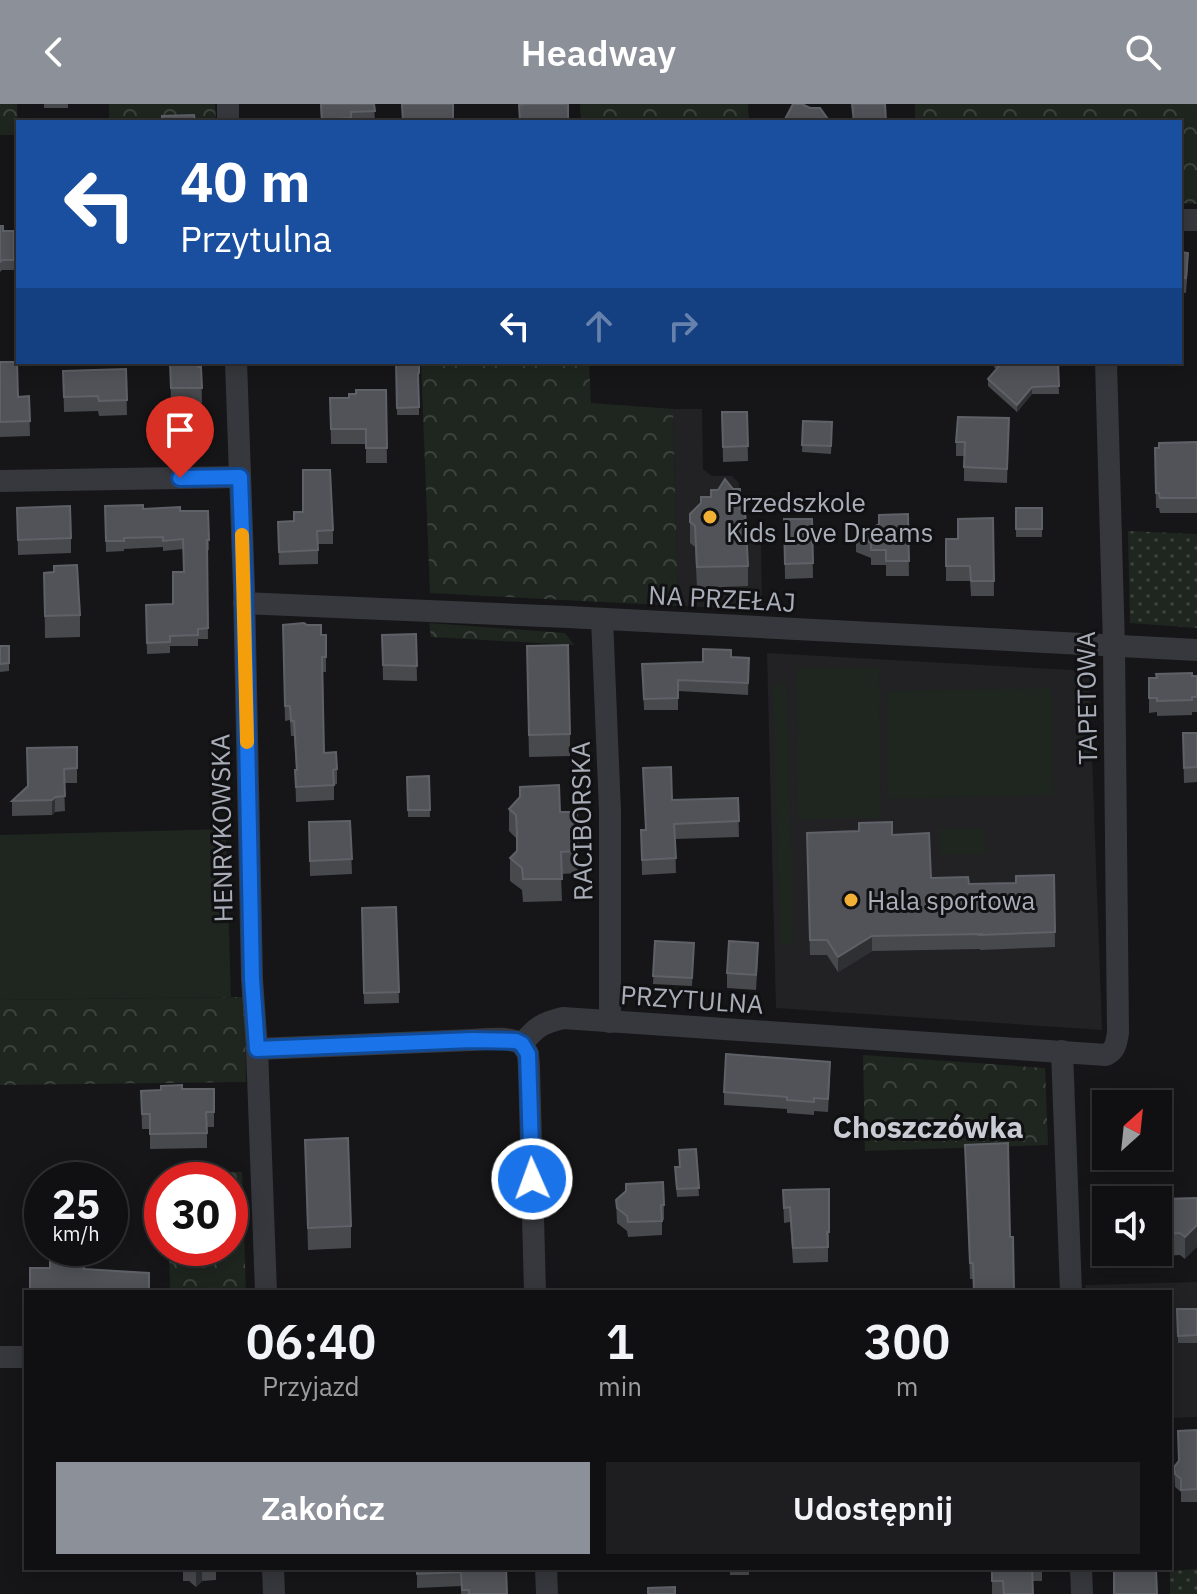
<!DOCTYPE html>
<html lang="pl">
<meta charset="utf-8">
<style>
:root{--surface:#101012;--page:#1e1e20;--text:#f1f3f6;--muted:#9c9d9f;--line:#303032;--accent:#8c9099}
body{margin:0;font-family:"IBM Plex Sans",sans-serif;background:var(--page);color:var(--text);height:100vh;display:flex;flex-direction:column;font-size:30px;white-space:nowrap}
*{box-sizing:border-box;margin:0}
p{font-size:26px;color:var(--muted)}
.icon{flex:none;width:44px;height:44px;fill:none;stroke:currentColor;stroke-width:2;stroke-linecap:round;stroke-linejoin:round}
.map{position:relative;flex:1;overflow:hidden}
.sheet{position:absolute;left:24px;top:1186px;width:1148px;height:280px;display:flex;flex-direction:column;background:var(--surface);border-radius:0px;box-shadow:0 4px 20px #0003,0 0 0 2px var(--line)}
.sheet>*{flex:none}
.guide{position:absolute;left:16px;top:16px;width:1166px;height:244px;border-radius:0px;box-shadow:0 4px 20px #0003,0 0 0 2px var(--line);background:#1a4fa0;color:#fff;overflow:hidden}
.needle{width:52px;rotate:27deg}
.tools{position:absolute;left:1092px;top:986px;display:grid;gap:16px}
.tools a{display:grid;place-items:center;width:80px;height:80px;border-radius:0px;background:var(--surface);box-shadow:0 4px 20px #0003,0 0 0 2px var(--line);font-size:40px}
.speed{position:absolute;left:24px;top:1058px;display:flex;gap:16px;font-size:40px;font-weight:700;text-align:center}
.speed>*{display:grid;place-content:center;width:104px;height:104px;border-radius:50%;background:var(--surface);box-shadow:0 4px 20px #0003,0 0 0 2px var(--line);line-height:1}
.speed small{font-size:20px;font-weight:400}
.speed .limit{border:12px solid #d22;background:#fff;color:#111}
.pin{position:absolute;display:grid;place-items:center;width:68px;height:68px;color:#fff;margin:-82px -34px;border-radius:50% 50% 50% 0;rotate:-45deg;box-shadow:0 0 8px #0007}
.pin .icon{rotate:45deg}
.me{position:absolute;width:88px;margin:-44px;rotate:358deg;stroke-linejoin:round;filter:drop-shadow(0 0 6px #0008)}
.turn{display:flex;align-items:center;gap:28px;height:168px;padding:0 32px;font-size:36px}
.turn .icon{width:104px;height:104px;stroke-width:2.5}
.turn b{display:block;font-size:56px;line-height:68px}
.lanes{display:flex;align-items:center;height:76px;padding:0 32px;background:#0003;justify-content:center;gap:40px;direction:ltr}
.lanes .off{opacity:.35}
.eta{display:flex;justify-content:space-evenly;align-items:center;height:136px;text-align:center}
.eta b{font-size:48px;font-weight:600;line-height:56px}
.cta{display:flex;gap:16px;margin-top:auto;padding:16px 32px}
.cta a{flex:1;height:92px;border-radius:0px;background:var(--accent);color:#fff;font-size:32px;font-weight:600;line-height:92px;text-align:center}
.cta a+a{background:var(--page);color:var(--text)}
header{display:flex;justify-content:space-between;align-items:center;height:104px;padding:0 32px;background:var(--accent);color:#fff;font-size:36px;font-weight:600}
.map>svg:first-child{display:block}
</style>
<header><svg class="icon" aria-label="back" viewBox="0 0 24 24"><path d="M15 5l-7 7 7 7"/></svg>Headway<svg class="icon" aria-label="search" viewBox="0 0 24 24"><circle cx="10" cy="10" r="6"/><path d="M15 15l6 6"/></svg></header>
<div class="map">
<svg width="1197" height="1490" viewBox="0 0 1197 1490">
<defs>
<pattern id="grass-dots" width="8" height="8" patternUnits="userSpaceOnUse" patternTransform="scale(2)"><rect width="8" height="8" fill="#1e261f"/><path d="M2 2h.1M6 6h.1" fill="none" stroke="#3c433d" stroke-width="1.8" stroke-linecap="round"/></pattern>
<pattern id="forest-crowns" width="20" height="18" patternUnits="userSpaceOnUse" patternTransform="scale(2)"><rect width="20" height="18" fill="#1e261f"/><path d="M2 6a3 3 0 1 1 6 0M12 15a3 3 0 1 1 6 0" fill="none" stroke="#3c433d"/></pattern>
</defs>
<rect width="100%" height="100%" fill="#161618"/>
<g fill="#222225">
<polygon points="673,305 702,305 703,365 712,372 732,372 739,379 740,402 744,403 744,422 749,423 749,436 761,436 762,506 678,502"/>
<polygon points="767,549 1089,567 1102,926 776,904"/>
<polygon points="1197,1178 1197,1313 1170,1314 1170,1188 1086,1188 1085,1181"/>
</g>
<g fill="url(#grass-dots)">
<polygon points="1128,427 1197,430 1197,524 1130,519"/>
<polygon points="1197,1465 1197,1490 1170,1490 1170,1467"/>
</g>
<g fill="url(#forest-crowns)">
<polygon points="0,0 17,0 18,31 0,31"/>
<polygon points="109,0 215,0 216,18 109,18"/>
<polygon points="580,0 748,0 749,18 581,18"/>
<polygon points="915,0 1197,0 1197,100 1180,99 1180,18 915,18"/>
<polygon points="421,258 589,258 591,299 673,305 678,502 430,489"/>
<polygon points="429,519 565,529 574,541 431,533"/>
<polygon points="245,893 246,978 0,981 0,896"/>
<polygon points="863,951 1045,964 1048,1041 865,1047"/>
<polygon points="242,1068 246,1188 170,1188 169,1144 230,1144 230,1076 168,1076 167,1070"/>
</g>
<g fill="#1e261f">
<polygon points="879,564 881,714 798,715 797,564"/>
<polygon points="773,581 787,581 794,841 780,841"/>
<polygon points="1051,584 1054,691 888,695 886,587"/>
<polygon points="226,725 231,893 0,896 0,731"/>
<polygon points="939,725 985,725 986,750 939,750"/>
</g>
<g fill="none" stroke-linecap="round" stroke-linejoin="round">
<g stroke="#37383d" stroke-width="22">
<polyline points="228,0 228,18"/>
<polyline points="1180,116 1197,116"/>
<polyline points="236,258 244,484 252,875 257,945 266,1188"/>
<polyline points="0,377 240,373"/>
<polyline points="244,499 568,513 1197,546"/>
<polyline points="602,515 610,707 610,918"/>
<path d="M522 940C536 923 542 919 563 914L1106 951C1116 946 1116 939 1118 929L1114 542 1106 258"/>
<polyline points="522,940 528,950 529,963 535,1188"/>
<path d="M257 945 472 936C488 935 507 932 522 940"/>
<polyline points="1062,947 1071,1188"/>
<polyline points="0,1253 26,1253"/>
<polyline points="273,1464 274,1490"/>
<polyline points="546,1464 547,1490"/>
<polyline points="1081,1464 1082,1490"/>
</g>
</g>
<g fill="#47494d">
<rect x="44" y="0" width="24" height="4"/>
<polygon points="320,0 374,0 375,18 321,18"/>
<polygon points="0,122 3,127 14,127 14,166 2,166 0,168"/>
<polygon points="1180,148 1188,163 1186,189 1180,188"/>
<polygon points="0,258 18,293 29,292 30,332 0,333"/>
<polygon points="170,258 201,263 202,299 171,299"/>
<polygon points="396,258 419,258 419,311 397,311"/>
<polygon points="994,258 1058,258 1059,290 1032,290 1017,308 988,282 988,275 996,265 994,263"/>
<polygon points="126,265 127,311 99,312 98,307 64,308 63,267"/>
<polygon points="386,286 387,359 366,359 366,340 331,340 330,294 349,294"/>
<polygon points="722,308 747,308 748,357 723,358"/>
<polygon points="1009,314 1007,379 964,377 964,352 956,352 956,338"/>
<polygon points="803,317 832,318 831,350 802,348"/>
<polygon points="1197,338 1197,409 1160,409 1159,404 1156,404 1155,344"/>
<polygon points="105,402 180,407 208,407 209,446 207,446 208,535 198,535 198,542 170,542 170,549 147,550 146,501 173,500 184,468 183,445 163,447 163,443 124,445 124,447 106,448"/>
<polygon points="17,404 71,434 71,449 18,451"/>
<rect x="1016" y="404" width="26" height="29"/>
<polygon points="740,405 748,462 748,482 697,484 695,443 690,439 690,410"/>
<polygon points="908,410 909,472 886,472 886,461 871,461 871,454 856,448 856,433"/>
<polygon points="993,414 994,492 971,492 970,477 946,477 946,435 958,435"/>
<polygon points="784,415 812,415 813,474 785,475"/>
<polygon points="278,418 333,426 333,440 318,440 318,460 279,461"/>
<polygon points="44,469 80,511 80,533 45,534"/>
<polygon points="283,521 321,531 326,531 326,568 323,568 324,649 337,665 337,680 334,681 334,696 296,698 295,666 296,666 294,632 291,632 290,616 285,617"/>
<polygon points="416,530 417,577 383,576 382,531"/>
<polygon points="0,542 9,542 9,567 0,568"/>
<polygon points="731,553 749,554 748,591 678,587 678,606 644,606 642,560 703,558"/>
<polygon points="527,565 570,630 570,652 529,653"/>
<polygon points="1197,572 1197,608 1192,608 1192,611 1157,612 1157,608 1149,609 1149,574"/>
<polygon points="1183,629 1197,629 1197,678 1184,679"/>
<polygon points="77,643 77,679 64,679 65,707 55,708 52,711 12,712 12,697"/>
<polygon points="643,664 672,696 738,694 739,733 675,735 676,769 642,771 641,726 646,726"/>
<polygon points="429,672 430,713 408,713 407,673"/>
<polygon points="509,705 560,708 578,747 578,769 561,770 562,797 523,798 522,786 510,777 510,754 517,747 516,734 509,727"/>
<polygon points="350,717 352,770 310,772 309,718"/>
<polygon points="807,729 892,731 931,774 969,780 1016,779 1054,771 1055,843 980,846 980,845 872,847 838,868 827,851 810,851"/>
<polygon points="396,803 399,899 364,900 362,804"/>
<polygon points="655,837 694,839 692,882 653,880"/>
<polygon points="758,854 756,886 727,884 727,869"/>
<polygon points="830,971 828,1008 814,1007 814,1011 787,1009 787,1005 724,1001 724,988"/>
<polygon points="214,985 214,1023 207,1023 207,1044 150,1045 150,1025 142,1025 141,987"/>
<polygon points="305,1036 351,1122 351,1144 308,1146"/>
<polygon points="1008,1039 973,1175 970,1175 965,1041"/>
<polygon points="696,1045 699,1092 677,1093 675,1071 679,1063"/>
<polygon points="829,1085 829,1143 828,1143 828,1158 793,1159 790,1118 784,1119 783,1086"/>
<polygon points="1197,1094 1185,1155 1180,1151 1164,1152 1163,1095"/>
<polygon points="616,1096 664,1101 664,1116 662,1116 662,1131 628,1133 627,1127 617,1119"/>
<polygon points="1177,1205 1197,1205 1197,1239 1178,1239"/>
<polygon points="1197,1326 1197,1398 1181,1398 1181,1388 1175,1383 1174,1363"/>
<polygon points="183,1464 216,1464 216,1476 202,1477 196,1483 189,1477 183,1477"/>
<polygon points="417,1464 506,1464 507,1490 461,1490 461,1482 417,1484"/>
<polygon points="675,1464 749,1464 749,1471 730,1471 730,1466 675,1467"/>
<polygon points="992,1464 1042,1464 1042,1477 1032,1477 1033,1490 992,1490"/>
</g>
<g fill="#2f3033">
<polygon points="1032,283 1032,290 1017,308 1017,301"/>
<polygon points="55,693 55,708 52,711 52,696"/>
<polygon points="872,832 872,847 838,868 838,853"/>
<polygon points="1197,1121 1197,1143 1185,1155 1185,1133"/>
<polygon points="200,1464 202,1464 202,1477 196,1483 196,1468"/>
</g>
<g fill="#525359" stroke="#5f6168" stroke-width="2">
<polygon points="321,0 374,0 375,7 351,8 351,14 322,16"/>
<polygon points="402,0 453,0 453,17 403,18"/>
<polygon points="528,0 568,0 568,18 520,18 519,1"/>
<polygon points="793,0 802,0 810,4 820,4 830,18 784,17"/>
<polygon points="852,0 885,0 886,18 854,18"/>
<polygon points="194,11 195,18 162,18 162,12"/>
<polygon points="0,122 3,122 3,127 14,127 14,156 2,156 0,158"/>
<polygon points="1180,148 1188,149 1186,174 1180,173"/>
<polygon points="0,258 17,258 18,293 29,292 30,317 0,318"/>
<polygon points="170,258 198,258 198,263 201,263 202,284 171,284"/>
<polygon points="396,258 419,258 419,269 418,270 419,303 397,304"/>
<polygon points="996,258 1058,258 1059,282 1032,283 1017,301 988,275 1000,261"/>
<polygon points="126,265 127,296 99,297 98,292 64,293 63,267"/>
<polygon points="356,286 386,286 387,344 366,344 366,325 331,325 330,294 349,294 349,290 356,290"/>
<polygon points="722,308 747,308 748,342 723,343"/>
<polygon points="958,313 1009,314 1007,365 964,363 965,338 956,338"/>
<polygon points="803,317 832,318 831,342 802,341"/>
<polygon points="1197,338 1197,394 1160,394 1159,389 1156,389 1155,344 1159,344 1159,339"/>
<polygon points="303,366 330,366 333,426 317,427 318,446 279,448 278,418 294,417 294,408 303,408"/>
<polygon points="725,375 733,385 740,385 740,405 745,405 748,462 697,463 695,422 690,418 690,410 701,399 701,393 711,393 711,386 718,386"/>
<polygon points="143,401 143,405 180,403 180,407 208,407 209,436 207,436 208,524 198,525 198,531 170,532 170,538 147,539 146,501 173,500 173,468 184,468 183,435 163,437 163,433 124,434 124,437 106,437 105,402"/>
<polygon points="70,402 71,434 18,436 17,404"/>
<rect x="1016" y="404" width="26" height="21"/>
<polygon points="908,410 909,457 886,457 886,446 871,446 871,439 856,433 879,420 879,411"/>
<polygon points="993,414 994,477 971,477 970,462 946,462 946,435 958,435 958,415"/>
<polygon points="784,415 812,415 813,459 785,460"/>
<polygon points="77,461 80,511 45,512 44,469 54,468 54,462"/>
<polygon points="304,519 307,521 321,521 321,531 326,531 326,553 322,553 324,649 336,648 337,665 333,666 334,681 296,683 295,666 297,666 294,617 291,617 290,602 285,602 283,521"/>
<polygon points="416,530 417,562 383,561 382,531"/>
<polygon points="568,541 570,630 529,631 527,542"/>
<polygon points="0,542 9,542 9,559 0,560"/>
<polygon points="703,545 731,546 731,553 749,554 748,579 678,576 678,594 644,595 642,560 703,558"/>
<polygon points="1192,569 1192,572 1197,572 1197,593 1192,593 1192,596 1157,597 1157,594 1149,594 1149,574 1157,574 1156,570"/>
<polygon points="1183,629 1197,629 1197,663 1184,664"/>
<polygon points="77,643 77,664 64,665 65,692 55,693 52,696 12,697 28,682 27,644"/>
<polygon points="671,663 672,696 738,694 739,717 674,720 676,754 642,756 641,726 646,726 643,664"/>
<polygon points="429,672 430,706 408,706 407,673"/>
<polygon points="559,681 560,708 577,708 578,747 561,748 562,775 523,775 522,764 510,754 517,747 517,729 516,711 509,705 520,693 520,683"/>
<polygon points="350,717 352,755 310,757 309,718"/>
<polygon points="892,718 892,731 929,729 931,774 968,773 969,780 1016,779 1016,772 1054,771 1055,828 980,831 981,830 872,832 838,853 827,836 810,836 807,729 859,727 859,719"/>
<polygon points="396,803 399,888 364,889 362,804"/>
<polygon points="655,837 694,839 692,874 653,872"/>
<polygon points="729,837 758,839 756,871 727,869"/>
<polygon points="726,950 830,958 828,995 814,994 814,998 787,996 787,993 724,988"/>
<polygon points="182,981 182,985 214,985 214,1008 206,1008 207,1029 150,1030 150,1010 142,1010 141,987 161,986 161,982"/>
<polygon points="348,1034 351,1122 308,1124 305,1036"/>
<polygon points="1008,1039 1010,1133 1013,1133 1014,1188 974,1188 973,1159 970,1159 965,1041"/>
<polygon points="696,1045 699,1084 677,1085 675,1063 680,1063 679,1046"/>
<polygon points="663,1078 664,1101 661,1101 662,1117 628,1118 627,1112 617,1104 616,1096 626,1087 626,1080"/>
<polygon points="829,1085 829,1128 827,1128 828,1143 793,1144 790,1103 784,1104 783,1086"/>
<polygon points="1197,1094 1197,1121 1185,1133 1180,1129 1164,1130 1163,1095"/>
<polygon points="50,1150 73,1150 73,1162 84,1162 84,1165 149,1169 149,1188 84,1186 84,1188 30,1188 30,1164 50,1164"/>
<polygon points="826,1186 826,1188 791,1188"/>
<polygon points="1177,1205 1197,1205 1197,1231 1178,1232"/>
<polygon points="1197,1326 1197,1385 1181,1386 1181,1375 1175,1370 1174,1363 1179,1357 1178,1327"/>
<polygon points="417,1464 506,1464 507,1490 469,1490 469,1486 462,1486 461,1468 417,1470"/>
<polygon points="992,1464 1032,1464 1033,1490 1004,1490 1003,1477 992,1477"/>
<polygon points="1156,1465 1157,1490 1114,1490 1114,1466"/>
<polygon points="675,1483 675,1490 648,1490 648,1484"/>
</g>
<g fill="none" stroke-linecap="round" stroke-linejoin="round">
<g stroke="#114b97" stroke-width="20">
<polyline id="route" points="180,374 240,373 244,484 252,875 257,945 472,936 516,937 522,940 528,950 532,1075"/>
</g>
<use href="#route" stroke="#1a73e8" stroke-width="14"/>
<polyline stroke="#f59e0b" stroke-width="14" points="242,431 247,638"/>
</g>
<g fill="#f2b134" stroke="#111113" stroke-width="3">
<circle cx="710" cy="413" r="8"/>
<circle cx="851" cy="796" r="8"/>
</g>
<g text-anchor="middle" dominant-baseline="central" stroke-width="6" stroke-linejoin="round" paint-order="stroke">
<g font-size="26" fill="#a8adb8" stroke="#111113" text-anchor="start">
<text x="726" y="398">Przedszkole<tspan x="726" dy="30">Kids Love Dreams</tspan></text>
<text x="867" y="796">Hala sportowa</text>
</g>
<g font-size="26" fill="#a8adb8" stroke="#111113">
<text transform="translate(722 494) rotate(3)">NA PRZEŁAJ</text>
<text transform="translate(1086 594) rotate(-91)">TAPETOWA</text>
<text transform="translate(581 717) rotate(-91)">RACIBORSKA</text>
<text transform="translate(221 724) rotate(-91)">HENRYKOWSKA</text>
<text transform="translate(692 895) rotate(4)">PRZYTULNA</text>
</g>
<g font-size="30" font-weight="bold" fill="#c9ccd4" stroke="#111113">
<text x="928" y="1022">Choszczówka</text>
</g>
</g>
</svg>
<div class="tools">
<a><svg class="needle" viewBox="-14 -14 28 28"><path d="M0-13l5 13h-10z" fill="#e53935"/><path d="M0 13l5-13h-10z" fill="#9c9d9f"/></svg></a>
<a><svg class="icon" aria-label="sound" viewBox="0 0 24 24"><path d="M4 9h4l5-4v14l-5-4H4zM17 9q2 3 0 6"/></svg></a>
</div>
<div class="speed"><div>25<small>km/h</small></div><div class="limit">30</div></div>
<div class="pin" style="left:180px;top:374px;background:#d93025"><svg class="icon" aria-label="arrive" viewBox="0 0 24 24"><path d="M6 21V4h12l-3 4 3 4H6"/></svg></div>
<svg class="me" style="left:532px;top:1075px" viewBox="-20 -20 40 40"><circle r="17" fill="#1a73e8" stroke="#fff" stroke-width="3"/><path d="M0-11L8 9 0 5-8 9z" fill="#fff"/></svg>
<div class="guide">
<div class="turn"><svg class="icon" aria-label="left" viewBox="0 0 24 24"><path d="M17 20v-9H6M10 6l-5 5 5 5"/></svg><div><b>40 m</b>Przytulna</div></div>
<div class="lanes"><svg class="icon" aria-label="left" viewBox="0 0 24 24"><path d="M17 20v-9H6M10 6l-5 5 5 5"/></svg><svg class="icon off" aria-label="ahead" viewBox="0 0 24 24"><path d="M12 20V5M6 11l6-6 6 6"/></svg><svg class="icon off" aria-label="right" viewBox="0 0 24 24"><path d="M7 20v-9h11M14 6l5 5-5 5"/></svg></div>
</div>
<section class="sheet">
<div class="eta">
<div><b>06:40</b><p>Przyjazd</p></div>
<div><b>1</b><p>min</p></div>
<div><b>300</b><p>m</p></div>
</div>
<div class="cta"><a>Zakończ</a><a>Udostępnij</a></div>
</section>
</div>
